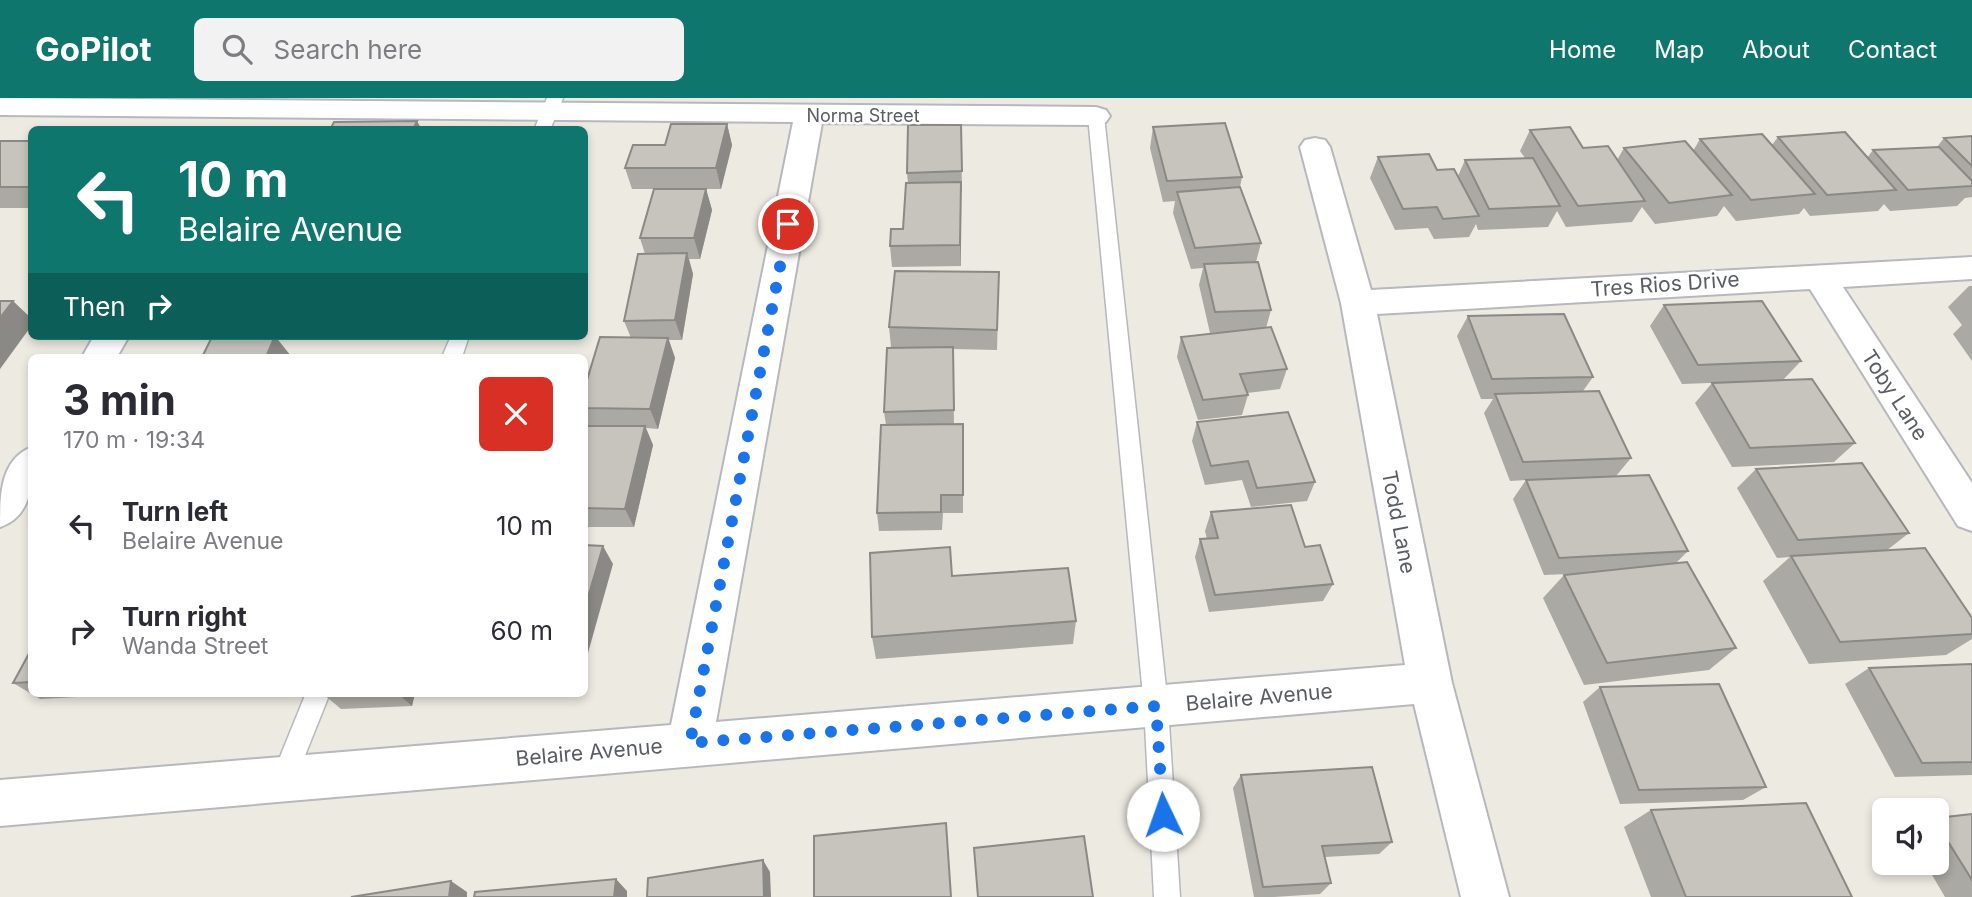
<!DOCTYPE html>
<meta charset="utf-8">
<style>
:root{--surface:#fff;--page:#f2f2f3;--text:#2b2b33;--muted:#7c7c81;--accent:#0f766e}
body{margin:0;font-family:Inter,sans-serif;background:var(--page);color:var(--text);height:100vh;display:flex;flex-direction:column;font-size:26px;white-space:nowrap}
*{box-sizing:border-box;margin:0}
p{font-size:23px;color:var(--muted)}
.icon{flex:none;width:38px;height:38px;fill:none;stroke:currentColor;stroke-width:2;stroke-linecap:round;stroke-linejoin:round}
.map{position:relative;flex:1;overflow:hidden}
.panel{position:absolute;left:28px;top:256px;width:560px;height:343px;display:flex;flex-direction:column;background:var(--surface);border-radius:10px;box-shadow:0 4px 10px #0003}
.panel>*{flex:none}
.banner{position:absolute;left:28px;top:28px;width:560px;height:214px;border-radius:10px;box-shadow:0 4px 10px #0003;background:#0f766e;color:#fff;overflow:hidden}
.tools{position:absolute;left:1872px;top:700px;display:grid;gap:14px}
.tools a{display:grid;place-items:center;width:77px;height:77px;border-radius:10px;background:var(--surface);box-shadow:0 4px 10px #0003;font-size:35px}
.pin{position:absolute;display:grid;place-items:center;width:60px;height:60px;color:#fff;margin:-30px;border:4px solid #fff;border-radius:50%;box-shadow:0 2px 7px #0007}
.me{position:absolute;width:77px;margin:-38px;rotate:357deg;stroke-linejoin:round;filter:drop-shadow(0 0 5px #0008)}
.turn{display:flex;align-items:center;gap:24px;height:147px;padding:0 35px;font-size:32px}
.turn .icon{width:91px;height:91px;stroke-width:2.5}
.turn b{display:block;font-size:49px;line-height:60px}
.then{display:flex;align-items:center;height:66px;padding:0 35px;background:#0003;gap:14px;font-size:26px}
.round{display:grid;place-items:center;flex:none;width:74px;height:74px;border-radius:10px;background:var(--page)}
.overview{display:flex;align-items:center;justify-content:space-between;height:119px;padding:0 35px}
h1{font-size:42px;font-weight:700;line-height:52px}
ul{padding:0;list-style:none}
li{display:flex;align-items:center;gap:21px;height:105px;padding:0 35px}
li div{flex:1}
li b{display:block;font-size:26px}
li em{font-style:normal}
header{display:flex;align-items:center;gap:42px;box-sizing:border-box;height:98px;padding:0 35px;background:var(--accent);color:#fff}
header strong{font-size:33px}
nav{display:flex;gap:38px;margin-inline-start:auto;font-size:24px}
.search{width:490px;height:63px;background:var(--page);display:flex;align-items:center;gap:18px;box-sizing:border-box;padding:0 24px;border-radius:10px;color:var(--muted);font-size:26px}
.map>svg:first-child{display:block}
</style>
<header>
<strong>GoPilot</strong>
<div class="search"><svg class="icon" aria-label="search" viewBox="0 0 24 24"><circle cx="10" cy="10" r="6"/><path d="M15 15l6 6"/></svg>Search here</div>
<nav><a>Home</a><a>Map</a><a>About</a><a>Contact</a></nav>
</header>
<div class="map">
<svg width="1972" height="799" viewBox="0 0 1972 799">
<rect width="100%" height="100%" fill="#eceae1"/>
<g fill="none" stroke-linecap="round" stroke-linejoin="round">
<g stroke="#b6b8bd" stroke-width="3">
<g id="service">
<polygon points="547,0 563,0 550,32 534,32"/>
<polygon points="1096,13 1104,18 1168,608 1180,799 1154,799 1144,608 1088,18"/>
<polygon points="451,238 469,238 462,259 442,259"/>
<polygon points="306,595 330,595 292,690 283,693 274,690 271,681"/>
</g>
</g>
<g stroke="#b6b8bd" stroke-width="4">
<g id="minor">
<polygon points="0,0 1096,9 1106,12 1110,18 1106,24 1096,27 822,25 716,624 1405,567 1341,205 1300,49 1305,42 1315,40 1325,42 1330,49 1371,192 1972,159 1972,181 1843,189 1972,385 1972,433 1958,428 1810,191 1377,216 1452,585 1509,799 1461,799 1414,606 0,728 0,682 671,627 793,24 0,17"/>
<polygon points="94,238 129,238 117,259 82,259"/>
<path d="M32 349C32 380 35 417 0 429 0 398 0 361 32 349Z"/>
</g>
</g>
<use href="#service" fill="#fff" fill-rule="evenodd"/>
<use href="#minor" fill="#fff" fill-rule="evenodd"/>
</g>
<g fill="#aba9a3">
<polygon points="727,26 732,47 721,91 706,91 712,112 700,161 689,161 693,176 682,242 669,242 675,260 658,331 646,330 653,347 634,429 584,429 584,328 588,328 584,321 584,292 631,240 624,223 645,156 640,140 654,91 632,91 625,70 665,47"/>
<polygon points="961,27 962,94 961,94 961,168 892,169 890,148 903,131 908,85 907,75"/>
<polygon points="1153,29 1242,79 1240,89 1261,145 1256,164 1271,212 1266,230 1287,271 1280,291 1247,295 1248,297 1242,317 1198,322 1177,259 1181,239 1225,234 1210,235 1199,187 1203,170 1191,171 1173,115 1175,103 1163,104 1150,50"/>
<polygon points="1530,32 1617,62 1624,50 1693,53 1700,41 1772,47 1778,39 1867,60 1873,52 1937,49 1944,40 1972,38 1972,99 1965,100 1957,108 1890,113 1884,106 1878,113 1810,118 1804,110 1799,116 1736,123 1724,108 1717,118 1655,126 1642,109 1632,124 1566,129 1557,113 1548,129 1478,132 1476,126 1469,139 1434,141 1428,130 1395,132 1370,80 1378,59 1458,78 1465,62 1525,60 1520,53"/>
<rect x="0" y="43" width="32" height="67"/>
<polygon points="999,174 997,252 953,251 954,326 963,326 963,415 943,415 942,432 879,433 877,415 886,327 884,314 910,250 891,249 889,229"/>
<polygon points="1969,188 1972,188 1972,263 1953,236 1962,227 1948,209"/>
<polygon points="1664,207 1801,263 1783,282 1855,345 1834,364 1732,369 1695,305 1712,285 1736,284 1682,286 1650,228"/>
<polygon points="1468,218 1593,279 1583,293 1631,360 1616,378 1688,453 1676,465 1736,550 1709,572 1584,587 1543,500 1564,477 1568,476 1544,477 1513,401 1526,382 1510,383 1484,315 1493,301 1481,301 1457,238"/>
<polygon points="1197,324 1315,384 1307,403 1251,409 1242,382 1205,387 1192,343"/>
<polygon points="1756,371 1909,435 1886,453 1972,520 1972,541 1946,557 1809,566 1763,483 1790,459 1777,460 1737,390"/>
<polygon points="1211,414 1305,449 1333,486 1323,503 1209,514 1195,459 1200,441 1207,441 1205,433"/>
<polygon points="952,478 1076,523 1073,546 876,561 872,539"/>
<polygon points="1972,566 1972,677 1895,679 1845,586 1869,570"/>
<polygon points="32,584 32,595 152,595 40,601 13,585"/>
<polygon points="1600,589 1766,689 1743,702 1620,706 1583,604"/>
<polygon points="322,595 415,595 412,608 341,611"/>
<polygon points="1241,677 1392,744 1379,756 1325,759 1331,785 1320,796 1274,799 1254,799 1233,690"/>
<polygon points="1651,712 1852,799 1651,799 1624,729"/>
<polygon points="1972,716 1972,799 1945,799 1925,765 1937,765 1937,720"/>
</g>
<g fill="#8b8985">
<polygon points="417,23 422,32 413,32"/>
<polygon points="727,26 732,47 721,91 716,70"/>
<polygon points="961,84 961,168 960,147"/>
<polygon points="706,91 712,112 700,161 694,140"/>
<polygon points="687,155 693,176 682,242 675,222"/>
<polygon points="13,203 32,221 32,227 0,271 0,220"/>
<polygon points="275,238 291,258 290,259 266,259"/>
<polygon points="668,240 675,260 658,331 650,311"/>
<polygon points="645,328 653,347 634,429 625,411"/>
<polygon points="603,448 613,466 584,569 584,513"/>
<polygon points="397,595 415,595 412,608"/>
<polygon points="763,762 770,774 771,799 764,799"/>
<polygon points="616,781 627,793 627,799 614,799"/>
<polygon points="451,783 467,794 467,799 449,799"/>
</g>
<g fill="#c7c4be" stroke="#8b8985" stroke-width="2">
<polygon points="417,23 413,32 330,32 334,24"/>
<polygon points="1225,25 1242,79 1167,83 1153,29"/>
<polygon points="671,26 727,26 716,70 625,70 633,47 665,47"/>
<polygon points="908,27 961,27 962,73 907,75"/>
<polygon points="1570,29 1583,50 1608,48 1645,103 1578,108 1530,32"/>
<polygon points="1845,34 1896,92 1827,97 1778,39"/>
<polygon points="1762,36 1815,96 1751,102 1700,41"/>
<polygon points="1972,38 1972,68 1944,40"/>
<rect x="0" y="43" width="32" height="46"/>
<polygon points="1685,43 1732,97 1669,105 1624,50"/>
<polygon points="1939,49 1972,83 1972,88 1908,92 1873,52"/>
<polygon points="1429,56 1437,72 1454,71 1479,118 1443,121 1437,109 1403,111 1378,59"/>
<polygon points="1533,60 1560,108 1489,111 1465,62"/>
<polygon points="961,84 960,147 890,148 891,131 903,131 906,85"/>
<polygon points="1240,89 1261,145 1195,150 1177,94"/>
<polygon points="654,91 706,91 694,140 640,140"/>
<polygon points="687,155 675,222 624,223 638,156"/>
<polygon points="1258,164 1271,212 1215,214 1204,166"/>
<polygon points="895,173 999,174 997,232 889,229"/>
<polygon points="0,203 13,203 0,220"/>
<polygon points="1762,203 1801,263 1698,267 1664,207"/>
<polygon points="1564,216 1593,279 1492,281 1468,218"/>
<polygon points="1271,229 1287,271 1240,276 1248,297 1203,302 1181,239"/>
<polygon points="275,238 266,259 202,259 211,241"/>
<polygon points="600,239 668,240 650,311 584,310 584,292"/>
<polygon points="953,249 954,312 884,314 887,250"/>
<polygon points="1812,281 1855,345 1750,350 1712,285"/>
<polygon points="1599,293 1631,360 1523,364 1495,296"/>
<polygon points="1288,314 1315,384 1257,390 1248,363 1211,368 1197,324"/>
<polygon points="963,326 963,397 941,397 941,414 877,415 881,327"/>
<polygon points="584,328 645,328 625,411 584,410"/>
<polygon points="1862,365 1909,435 1798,442 1756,371"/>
<polygon points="1649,377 1688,453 1559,460 1526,382"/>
<polygon points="1291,407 1305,449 1320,447 1333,486 1215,497 1200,441 1218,440 1211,414"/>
<polygon points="584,447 603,448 584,513"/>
<polygon points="950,449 952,478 1068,470 1076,523 872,539 870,455"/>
<polygon points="1925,450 1972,520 1972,536 1840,544 1791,458"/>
<polygon points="1687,464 1736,550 1607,565 1564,477"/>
<polygon points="32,550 32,584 13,585"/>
<polygon points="1972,566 1972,664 1922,665 1869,570"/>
<polygon points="1719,586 1766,689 1639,692 1600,589"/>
<polygon points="1372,669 1392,744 1322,748 1331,785 1263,789 1241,677"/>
<polygon points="1806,705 1852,799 1686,799 1651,712"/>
<polygon points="1972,716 1972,782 1937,726 1937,720"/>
<polygon points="946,725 951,799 814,799 814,738"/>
<polygon points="1084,738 1093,799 978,799 974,750"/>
<polygon points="763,762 764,799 647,799 648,780"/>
<polygon points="616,781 614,799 474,799 475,794"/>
<polygon points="451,783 449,799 351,799"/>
</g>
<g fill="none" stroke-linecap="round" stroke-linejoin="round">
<polyline stroke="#1a73e8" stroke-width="12" stroke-dasharray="0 21.6" points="788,126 690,645 1156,608 1163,717"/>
</g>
<g text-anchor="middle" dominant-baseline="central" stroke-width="5" stroke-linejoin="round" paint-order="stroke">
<g font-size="18" fill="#595d62" stroke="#fff">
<text x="863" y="17">Norma Street</text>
</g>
<g font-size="21" fill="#595d62" stroke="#fff">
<text transform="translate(1665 186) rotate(-4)">Tres Rios Drive</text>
<text transform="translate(1895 297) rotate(57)">Toby Lane</text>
<text transform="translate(1399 424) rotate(79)">Todd Lane</text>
<text transform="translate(1259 599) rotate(-5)">Belaire Avenue</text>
<text transform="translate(589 654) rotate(-5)">Belaire Avenue</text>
</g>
</g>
</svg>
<div class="tools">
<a><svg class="icon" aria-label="sound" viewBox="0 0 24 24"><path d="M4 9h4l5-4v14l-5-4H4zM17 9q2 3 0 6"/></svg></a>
</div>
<div class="pin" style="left:788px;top:126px;background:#d93025"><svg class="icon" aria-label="arrive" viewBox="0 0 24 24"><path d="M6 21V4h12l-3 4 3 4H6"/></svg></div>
<svg class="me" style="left:1163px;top:717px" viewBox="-20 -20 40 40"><circle r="19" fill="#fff"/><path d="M0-13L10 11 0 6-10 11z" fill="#1a73e8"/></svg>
<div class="banner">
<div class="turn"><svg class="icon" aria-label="left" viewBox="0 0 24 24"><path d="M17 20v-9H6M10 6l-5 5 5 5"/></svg><div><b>10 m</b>Belaire Avenue</div></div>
<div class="then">Then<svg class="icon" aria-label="right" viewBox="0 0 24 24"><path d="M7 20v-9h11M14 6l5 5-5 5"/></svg></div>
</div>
<section class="panel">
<div class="overview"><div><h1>3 min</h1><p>170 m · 19:34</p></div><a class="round" style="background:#d93025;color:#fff"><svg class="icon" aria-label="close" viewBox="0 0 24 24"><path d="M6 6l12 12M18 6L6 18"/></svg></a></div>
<ul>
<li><svg class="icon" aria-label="left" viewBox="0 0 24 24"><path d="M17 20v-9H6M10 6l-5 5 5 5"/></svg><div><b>Turn left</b><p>Belaire Avenue</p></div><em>10 m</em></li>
<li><svg class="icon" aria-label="right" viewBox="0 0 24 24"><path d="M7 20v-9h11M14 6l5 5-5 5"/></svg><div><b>Turn right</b><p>Wanda Street</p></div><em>60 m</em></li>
</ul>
</section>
</div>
